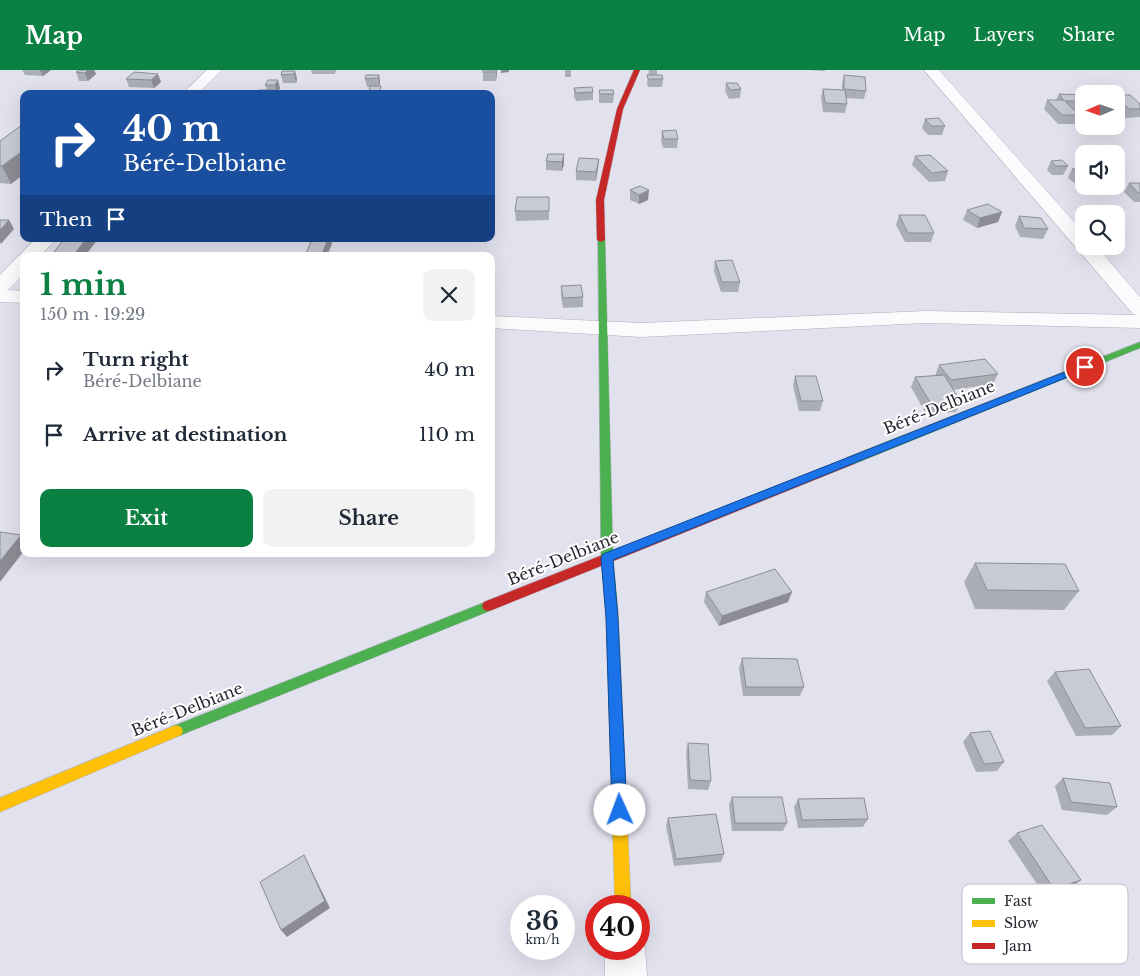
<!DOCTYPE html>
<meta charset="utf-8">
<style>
:root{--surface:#fff;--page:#f2f2f3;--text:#1f2937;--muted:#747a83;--accent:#0b8043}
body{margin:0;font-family:"Libre Baskerville",serif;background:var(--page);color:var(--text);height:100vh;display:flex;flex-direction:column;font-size:19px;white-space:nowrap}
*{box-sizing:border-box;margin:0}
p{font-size:16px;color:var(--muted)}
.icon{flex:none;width:28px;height:28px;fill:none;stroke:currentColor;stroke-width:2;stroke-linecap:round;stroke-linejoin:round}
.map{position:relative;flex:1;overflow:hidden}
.panel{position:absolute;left:20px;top:182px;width:475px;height:305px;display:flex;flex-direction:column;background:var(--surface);border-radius:10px;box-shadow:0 5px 20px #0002}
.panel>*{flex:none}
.hud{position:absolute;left:20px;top:20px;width:475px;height:152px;border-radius:10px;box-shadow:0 5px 20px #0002;background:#1a4fa0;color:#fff;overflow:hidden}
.needle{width:32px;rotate:268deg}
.tools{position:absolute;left:1075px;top:15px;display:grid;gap:10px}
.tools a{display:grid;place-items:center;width:50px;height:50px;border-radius:10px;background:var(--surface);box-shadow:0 5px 20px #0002;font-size:25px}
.speed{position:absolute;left:510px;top:825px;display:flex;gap:10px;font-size:25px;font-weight:700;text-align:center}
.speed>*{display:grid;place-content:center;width:65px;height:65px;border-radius:50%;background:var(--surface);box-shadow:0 5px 20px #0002;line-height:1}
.speed small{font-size:12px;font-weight:400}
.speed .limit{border:8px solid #d22;background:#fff;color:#111}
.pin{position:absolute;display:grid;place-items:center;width:42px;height:42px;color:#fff;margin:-21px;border:2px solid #fff;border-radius:50%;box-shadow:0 1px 5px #0007}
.me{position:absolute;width:55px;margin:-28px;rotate:358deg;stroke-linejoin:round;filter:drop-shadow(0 0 4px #0008)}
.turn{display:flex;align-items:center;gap:18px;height:105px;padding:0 20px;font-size:22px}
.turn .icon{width:65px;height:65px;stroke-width:2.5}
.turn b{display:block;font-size:35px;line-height:42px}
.then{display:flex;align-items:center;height:48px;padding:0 20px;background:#0003;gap:10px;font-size:19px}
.round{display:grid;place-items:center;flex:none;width:52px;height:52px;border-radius:10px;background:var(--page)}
.overview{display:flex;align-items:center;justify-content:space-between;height:85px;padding:0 20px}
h1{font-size:30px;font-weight:700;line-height:38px;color:var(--accent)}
.cta{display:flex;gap:10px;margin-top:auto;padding:10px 20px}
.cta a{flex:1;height:58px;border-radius:10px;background:var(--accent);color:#fff;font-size:20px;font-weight:700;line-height:58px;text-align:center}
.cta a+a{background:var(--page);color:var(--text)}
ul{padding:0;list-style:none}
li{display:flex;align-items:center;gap:15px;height:65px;padding:0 20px}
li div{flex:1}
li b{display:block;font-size:19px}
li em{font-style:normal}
header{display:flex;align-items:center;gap:30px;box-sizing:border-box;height:70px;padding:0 25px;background:var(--accent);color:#fff}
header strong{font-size:24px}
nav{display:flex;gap:28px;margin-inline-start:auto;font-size:18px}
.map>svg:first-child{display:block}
</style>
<header>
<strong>Map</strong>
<nav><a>Map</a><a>Layers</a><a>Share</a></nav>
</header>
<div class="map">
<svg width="1140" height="906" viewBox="0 0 1140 906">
<rect width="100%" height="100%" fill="#e2e2ef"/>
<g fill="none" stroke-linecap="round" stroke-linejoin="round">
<g stroke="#afafb9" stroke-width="1">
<g id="street">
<polygon points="207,0 222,0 198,24 182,24"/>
<polygon points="924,0 939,0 1084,163 1084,176 1096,176 1140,227 1140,258 926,253 641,267 491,258 491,246 641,253 926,241 1137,245 1133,244"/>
<polygon points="35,169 56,169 40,186 24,186 24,204 8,220 24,221 24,233 0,232 0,205"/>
<polygon points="639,865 645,879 647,906 605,906 605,879 639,879"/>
</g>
</g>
<g stroke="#afafb9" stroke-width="1">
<g id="fast">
<polygon points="598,168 605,170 613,488 618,542 616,546 612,547 608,546 606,542 601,488"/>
<polygon points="1140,272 1140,278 854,394 846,394 845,391 846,388"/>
<polygon points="488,531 492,532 494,536 492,540 176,667 171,665 169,661 171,657"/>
</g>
</g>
<g stroke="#afafb9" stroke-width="1">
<g id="slow">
<polygon points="612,537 616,538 618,542 631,836 615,836 606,542 608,538"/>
<polygon points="176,655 181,657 183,661 181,665 0,742 0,728"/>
</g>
</g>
<g stroke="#afafb9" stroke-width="1">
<g id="jam">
<polygon points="634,0 640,0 623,39 604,130 605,170 601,172 597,170 596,130 617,39"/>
<polygon points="850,387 854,388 855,391 854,394 492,540 488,541 484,540 482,536 484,532"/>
</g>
</g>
<use href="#street" fill="#fbfbfd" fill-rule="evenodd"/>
<use href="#fast" fill="#4caf50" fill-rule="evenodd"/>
<use href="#slow" fill="#ffc107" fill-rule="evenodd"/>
<use href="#jam" fill="#c62828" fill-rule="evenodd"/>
</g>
<g fill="#acaeb6">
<polygon points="22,0 51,0 43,6 25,5"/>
<polygon points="79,0 94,0 96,4 88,11 79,11 76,2"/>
<polygon points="311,0 336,0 335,4 312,4"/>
<polygon points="483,0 497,0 496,11 483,11"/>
<rect x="565" y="0" width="6" height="7"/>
<polygon points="649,0 657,0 657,5 663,9 662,17 648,17 647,13"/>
<polygon points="808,0 825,0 825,1"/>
<polygon points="295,1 297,9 296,13 283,13 281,5"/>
<polygon points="134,2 161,12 154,18 129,17 126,9"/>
<polygon points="379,5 380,13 379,16 382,24 369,24 370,17 367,17 365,9"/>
<polygon points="844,5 866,21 864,29 846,28 847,34 845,43 823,42 821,27 823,19 842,20 842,14"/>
<polygon points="268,10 280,18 277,24 257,24 267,20 265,15"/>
<polygon points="726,13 741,19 740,28 729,29 725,21"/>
<polygon points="574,18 593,22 593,30 576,31 574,27"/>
<polygon points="599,20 614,24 613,33 599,33"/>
<polygon points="1059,24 1084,26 1084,40 1073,40 1079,45 1075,54 1058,54 1044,39 1047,30 1056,30"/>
<polygon points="1116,25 1140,34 1140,47 1125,48 1116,39"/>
<polygon points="925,49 945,56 942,65 928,65 922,58"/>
<polygon points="24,55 24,104 11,114 0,113 0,71"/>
<polygon points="662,61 678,69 677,78 663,78 661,70"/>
<polygon points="564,84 564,94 562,101 546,100 546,91"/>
<polygon points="915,86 948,101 945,111 929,112 912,95"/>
<polygon points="599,89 598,98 596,111 576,110 576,101"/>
<polygon points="1051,91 1068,96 1063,105 1052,105 1047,100"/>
<polygon points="1072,99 1084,101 1084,115 1077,115 1068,108"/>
<polygon points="1129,113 1140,113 1140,132 1134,132 1124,122"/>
<polygon points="640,116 648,130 639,134 630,130 630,120"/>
<polygon points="549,127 549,150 516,151 515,141"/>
<polygon points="967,140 1002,142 998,152 977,158 963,150"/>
<polygon points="899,145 934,163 931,172 905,172 896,155"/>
<polygon points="1019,146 1048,159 1043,169 1020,167 1015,156"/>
<polygon points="715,191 740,212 738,222 721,222 714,201"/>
<polygon points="561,216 583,227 583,237 563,238 561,226"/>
<polygon points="939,295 998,304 993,314 953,320 961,332 956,342 926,344 911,317 915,307 935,306"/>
<polygon points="795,306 823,331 820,341 799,341 793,316"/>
<polygon points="975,493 1079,521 1064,540 975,539 964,512"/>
<polygon points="706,522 788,532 719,556 704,532"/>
<polygon points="742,588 804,617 800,626 743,626 739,598"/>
<polygon points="1055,602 1121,656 1112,665 1076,666 1047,611"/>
<polygon points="970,663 1004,692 997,701 976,702 963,672"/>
<polygon points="688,673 711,711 708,720 688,719 686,682"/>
<polygon points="1063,708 1117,737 1107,745 1062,740 1055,716"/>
<polygon points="732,727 787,753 783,761 732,761 729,735"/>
<polygon points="798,729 868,749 863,757 798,758 794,737"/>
<polygon points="668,748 724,784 721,792 674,796 666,756"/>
<polygon points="1017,763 1071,817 1045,826 1008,771"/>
</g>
<g fill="#8c8d94">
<polygon points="40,0 51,0 43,6"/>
<polygon points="88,0 94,0 96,4 88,11 85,3"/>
<polygon points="496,0 497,0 497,3 496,11"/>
<polygon points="501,0 509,0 509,2 501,3"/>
<polygon points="295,1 297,9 296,13 294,4"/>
<polygon points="158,4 161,12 154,18 151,10"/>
<polygon points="379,5 380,13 379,17 378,8"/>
<polygon points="278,10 280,18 277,24 274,24 276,20 275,15"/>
<polygon points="24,80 24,104 11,114 2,96"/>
<polygon points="564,84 564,94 562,101 562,92"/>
<polygon points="599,89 598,98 596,111 596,102"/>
<polygon points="649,120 648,130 639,134 639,125"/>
<polygon points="1002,142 998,152 977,158 980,148"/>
<polygon points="9,150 14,159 1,174 0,172 0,160"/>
<polygon points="86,169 98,169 85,186 73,186"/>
<polygon points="328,169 331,169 332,174 327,186 321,186"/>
<polygon points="21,465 24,469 24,481 0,512 0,491"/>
<polygon points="792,522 788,532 719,556 722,546"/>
<polygon points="304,785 308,793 330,838 287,867 281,860"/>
<polygon points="1081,810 1071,817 1045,826 1054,819"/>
</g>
<g fill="#c8cad4" stroke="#8c8d94">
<polygon points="79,0 88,0 85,3 76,2"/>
<rect x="483" y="0" width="13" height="2"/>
<polygon points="282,1 295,1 294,4 281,5"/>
<polygon points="134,2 158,4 151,10 126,9"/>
<polygon points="366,5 379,5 378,8 365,9"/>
<polygon points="647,5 662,5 663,9 648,9"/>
<polygon points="844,5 865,7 866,21 844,19"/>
<polygon points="268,10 278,10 275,15 265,15"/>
<polygon points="726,13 737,13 741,19 730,20"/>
<polygon points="370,16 381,16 380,22 369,22"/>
<polygon points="592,17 593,22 576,23 574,18"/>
<polygon points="823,19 845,20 847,34 825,33"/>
<polygon points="259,20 276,20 274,24 257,24"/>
<polygon points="599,20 613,20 614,24 600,24"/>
<polygon points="229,22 246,22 245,24 227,24"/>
<polygon points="1059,24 1082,25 1084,26 1084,31 1064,31"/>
<polygon points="1116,25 1130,25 1140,34 1140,39 1129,39 1116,27"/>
<polygon points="1047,30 1064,30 1079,45 1062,45"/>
<polygon points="939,48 945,56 931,56 925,49"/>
<polygon points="22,55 24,55 24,80 2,96 0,96 0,71"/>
<polygon points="676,60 678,69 664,69 662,61"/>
<polygon points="548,84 564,84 562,92 546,91"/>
<polygon points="930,85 948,101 932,103 915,86"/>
<polygon points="579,88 599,89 596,102 576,101"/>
<polygon points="1062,90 1068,96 1056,96 1051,91"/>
<polygon points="1080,98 1084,101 1084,106 1081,106 1072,99"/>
<polygon points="1129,113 1140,113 1140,123 1138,123"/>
<polygon points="640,116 649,120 639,125 630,120"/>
<polygon points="517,127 549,127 549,141 515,141"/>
<polygon points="988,134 1002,142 980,148 967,140"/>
<polygon points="899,145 925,145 934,163 908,163"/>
<polygon points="1019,146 1041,148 1048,159 1024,158"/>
<polygon points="0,150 9,150 0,160"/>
<polygon points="64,169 86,169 73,186 51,186"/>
<polygon points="312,169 328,169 321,186 305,186"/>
<polygon points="732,190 740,212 722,212 715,191"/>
<polygon points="581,215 583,227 563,228 561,216"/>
<polygon points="985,289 998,304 951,310 939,295"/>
<polygon points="944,305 961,332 931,334 915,307"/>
<polygon points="795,306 816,306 823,331 801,331"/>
<polygon points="0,462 21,465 0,491"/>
<polygon points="975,493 1065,494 1079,521 987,520"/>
<polygon points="775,499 792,522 722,546 706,522"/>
<polygon points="742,588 797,589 804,617 746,617"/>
<polygon points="1089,599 1121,656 1085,658 1055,602"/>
<polygon points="990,661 1004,692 984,694 970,663"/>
<polygon points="688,673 708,674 711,711 690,710"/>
<polygon points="1063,708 1110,713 1117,737 1071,732"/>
<polygon points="732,727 782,727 787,753 735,753"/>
<polygon points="864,728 868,749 802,750 798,729"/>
<polygon points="716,744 724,784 676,789 668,748"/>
<polygon points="1042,755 1081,810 1054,819 1017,763"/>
<polygon points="304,785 325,831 281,860 260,812"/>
</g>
<polygon fill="#1a73e8" stroke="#114b97" points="1085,294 1090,297 1088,299 613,490 618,548 627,740 625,745 620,748 614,745 612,740 606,548 601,488 603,484"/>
<g text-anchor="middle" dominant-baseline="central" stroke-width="4" stroke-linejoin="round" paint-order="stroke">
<g font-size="16" fill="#272731" stroke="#fff">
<text transform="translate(939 337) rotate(-22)">Béré-Delbiane</text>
<text transform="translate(563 488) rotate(-22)">Béré-Delbiane</text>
<text transform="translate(187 639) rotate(-22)">Béré-Delbiane</text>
</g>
</g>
<rect x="962" y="814" width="166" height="80" rx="8" fill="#fff" stroke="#bebec1" stroke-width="1"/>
<rect x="972" y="828" width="23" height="6" fill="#4caf50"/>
<rect x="972" y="850" width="23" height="7" fill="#ffc107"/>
<rect x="972" y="873" width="23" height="6" fill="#c62828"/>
<g font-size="14" fill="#272731">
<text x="1004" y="836">Fast</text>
<text x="1004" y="858">Slow</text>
<text x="1004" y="881">Jam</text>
</g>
</svg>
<div class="tools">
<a><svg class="needle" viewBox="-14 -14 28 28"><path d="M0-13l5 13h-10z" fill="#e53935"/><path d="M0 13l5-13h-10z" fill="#747a83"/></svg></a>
<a><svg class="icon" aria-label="sound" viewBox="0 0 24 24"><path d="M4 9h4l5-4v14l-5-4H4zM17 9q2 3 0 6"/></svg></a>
<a><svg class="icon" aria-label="search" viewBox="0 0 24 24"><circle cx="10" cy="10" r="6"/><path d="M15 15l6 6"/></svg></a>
</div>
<div class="speed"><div>36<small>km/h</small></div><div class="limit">40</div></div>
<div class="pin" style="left:1085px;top:297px;background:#d93025"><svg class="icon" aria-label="arrive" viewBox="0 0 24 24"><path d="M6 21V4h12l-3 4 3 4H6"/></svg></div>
<svg class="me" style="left:620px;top:740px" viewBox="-20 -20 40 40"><circle r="19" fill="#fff"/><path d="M0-13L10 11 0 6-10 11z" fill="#1a73e8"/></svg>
<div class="hud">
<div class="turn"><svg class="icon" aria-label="right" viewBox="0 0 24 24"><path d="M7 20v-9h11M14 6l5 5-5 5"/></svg><div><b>40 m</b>Béré-Delbiane</div></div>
<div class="then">Then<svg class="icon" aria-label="arrive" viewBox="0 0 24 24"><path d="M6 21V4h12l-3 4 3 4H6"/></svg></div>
</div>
<section class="panel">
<div class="overview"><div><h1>1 min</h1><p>150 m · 19:29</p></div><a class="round"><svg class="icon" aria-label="close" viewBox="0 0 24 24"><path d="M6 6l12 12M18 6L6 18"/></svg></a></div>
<ul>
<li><svg class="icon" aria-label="right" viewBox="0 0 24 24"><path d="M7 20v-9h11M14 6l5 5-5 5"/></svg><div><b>Turn right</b><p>Béré-Delbiane</p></div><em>40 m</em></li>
<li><svg class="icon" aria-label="arrive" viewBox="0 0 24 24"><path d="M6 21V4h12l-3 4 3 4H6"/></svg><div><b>Arrive at destination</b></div><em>110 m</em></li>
</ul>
<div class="cta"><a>Exit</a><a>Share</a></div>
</section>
</div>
